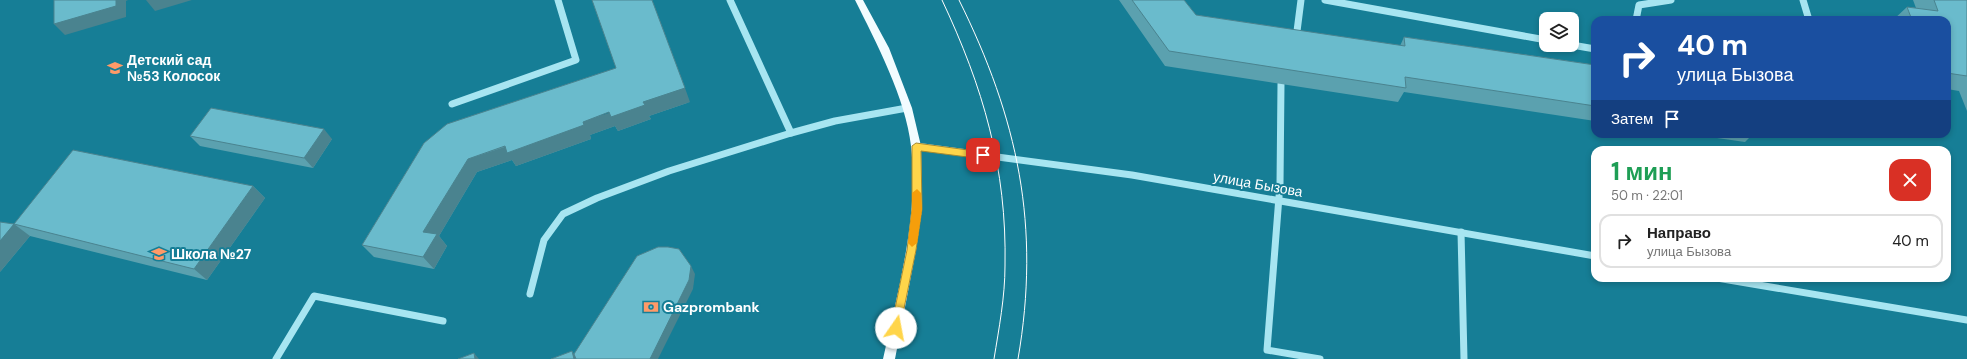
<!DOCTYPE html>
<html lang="ru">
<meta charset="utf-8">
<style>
:root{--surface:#fff;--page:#f6f6f6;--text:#222;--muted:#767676;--line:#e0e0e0}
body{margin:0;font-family:"DM Sans",sans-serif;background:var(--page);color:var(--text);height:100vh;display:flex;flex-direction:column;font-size:15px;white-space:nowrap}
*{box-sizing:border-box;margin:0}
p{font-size:13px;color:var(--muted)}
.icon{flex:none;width:22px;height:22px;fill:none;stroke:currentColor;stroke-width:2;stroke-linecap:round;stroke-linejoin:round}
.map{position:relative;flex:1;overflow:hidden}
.side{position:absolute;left:1591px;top:146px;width:360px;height:136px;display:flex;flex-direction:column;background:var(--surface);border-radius:12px;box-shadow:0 2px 6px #0003}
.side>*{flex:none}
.guide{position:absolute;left:1591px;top:16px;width:360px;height:122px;border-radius:12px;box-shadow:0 2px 6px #0003;background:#1a4fa0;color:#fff;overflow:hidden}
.fabs{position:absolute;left:1539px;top:12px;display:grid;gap:8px}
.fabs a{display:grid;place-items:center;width:40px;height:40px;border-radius:8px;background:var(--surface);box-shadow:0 2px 6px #0003;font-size:20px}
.pin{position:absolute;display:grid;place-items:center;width:34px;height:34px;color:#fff;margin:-17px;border-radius:8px;box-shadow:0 2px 6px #0006}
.me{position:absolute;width:44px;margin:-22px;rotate:12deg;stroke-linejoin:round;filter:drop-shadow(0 0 3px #0008)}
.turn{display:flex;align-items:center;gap:14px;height:84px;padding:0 20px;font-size:18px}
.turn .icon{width:52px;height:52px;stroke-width:2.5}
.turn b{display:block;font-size:28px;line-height:34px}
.then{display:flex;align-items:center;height:38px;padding:0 20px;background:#0003;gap:8px;font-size:15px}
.round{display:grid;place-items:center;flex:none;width:42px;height:42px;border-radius:12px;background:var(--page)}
.head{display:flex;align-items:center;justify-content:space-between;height:68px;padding:0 20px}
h1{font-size:24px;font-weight:800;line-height:30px;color:#1e9e55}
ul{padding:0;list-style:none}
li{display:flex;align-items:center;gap:12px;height:54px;margin:0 8px 6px;padding:0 12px;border:2px solid var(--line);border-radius:12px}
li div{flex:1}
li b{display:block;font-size:15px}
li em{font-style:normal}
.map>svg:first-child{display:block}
</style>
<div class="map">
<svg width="1967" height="359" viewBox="0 0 1967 359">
<rect width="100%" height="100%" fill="#167e96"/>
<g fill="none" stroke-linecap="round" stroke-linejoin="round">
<g stroke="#a7e5f1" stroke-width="7">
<polyline points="730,0 791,133"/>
<polyline points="1325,0 1546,40"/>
<polyline points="1803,0 1809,20"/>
<polyline points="1636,20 1639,5 1671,0"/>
<polyline points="1296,39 1301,0"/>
<polyline points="1572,45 1595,49"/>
<polyline points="1281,84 1280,184 1267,350 1320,359"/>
<polyline points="452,104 576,60 558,0"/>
<polyline points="916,146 1132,175 1595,256"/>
<polyline points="1461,232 1464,359"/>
<polyline points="1717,278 1967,320"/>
<polyline points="530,294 544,240 563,214 597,198 669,171 791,133 835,121 907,108"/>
<polyline points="276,359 314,296 443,321"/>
</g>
<path fill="#f2fcff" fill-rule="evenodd" d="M855 0H863L889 48 912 108 921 146 922 209 916 250 895 359H883C898 290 919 218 911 146 906 99 876 42 855 0Z"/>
<g stroke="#fff" stroke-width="1">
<path d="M942 0C983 87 1007 168 1005 266 1005 297 999 328 994 359"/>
<path d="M959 0C1018 119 1041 226 1018 359"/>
</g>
</g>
<g fill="#5ba1af">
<polygon points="1119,0 1184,0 1196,15 1400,46 1404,37 1595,65 1595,121 1404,92 1398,102 1165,66"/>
<polygon points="1913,0 1967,0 1967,111 1959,91 1947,89 1947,20 1893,20 1907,7 1916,8"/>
<polygon points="690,102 649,116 651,119 618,131 615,126 590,135 591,139 516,166 512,160 477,172 439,236 447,246 434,269 374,257 362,245 424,143"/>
<polygon points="1678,134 1753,134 1745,142 1703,136 1702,138"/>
<polygon points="190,136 332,139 313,168 200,146"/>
<polygon points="253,186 265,198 207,280 30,236 0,272 14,224"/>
</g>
<g fill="#4a838f">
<polygon points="116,0 128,0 126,1 126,17 65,35 54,24"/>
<polygon points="146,0 192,0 155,11"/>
<polygon points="685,88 690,102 649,116 651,119 618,131 615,126 590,135 591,139 516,166 512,160 477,172 439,236 447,246 434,269 423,257 423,232 468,159"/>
<polygon points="324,129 332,139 313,168 304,158"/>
<polygon points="253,186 265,198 207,280 194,269"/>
<polygon points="14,224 30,236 0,272 0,241"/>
<polygon points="691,266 695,274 693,289 658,359 650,359"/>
<polygon points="572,351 578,359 574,359"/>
<polygon points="474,353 479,359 475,359"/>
</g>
<g fill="#6abbcc" stroke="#4a838f">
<polygon points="54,0 116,0 116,6 54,24"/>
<polygon points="592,0 652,0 685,88 643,102 645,105 611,117 609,112 583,122 584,125 507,153 505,146 468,159 423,232 437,234 423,257 362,245 424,143 447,124 616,68"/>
<polygon points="1132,0 1184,0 1196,15 1405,46 1404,37 1595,65 1595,106 1405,77 1406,88 1169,51"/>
<polygon points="1934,0 1967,0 1967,76 1947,73 1947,20 1912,20 1907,7 1938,11"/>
<polygon points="211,108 324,129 304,158 190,136"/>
<polygon points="73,150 253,186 194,269 14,224"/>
<polygon points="0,222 14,224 0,241"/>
<polygon points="658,247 668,247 679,249 691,266 689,280 650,359 576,359 574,354 637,256"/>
<polygon points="572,351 574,359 551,359"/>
<polygon points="474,353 475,359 458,359"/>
</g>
<polygon fill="#ffd54a" stroke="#a68a30" points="916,143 983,152 987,155 983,159 921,151 922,209 916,250 900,328 899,331 896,333 892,331 891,328 907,250 912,209 912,146"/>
<polygon fill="#f59e0b" points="917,189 921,193 922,209 917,243 912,247 908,243 912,209 912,193"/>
<defs>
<g id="school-bare" transform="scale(1.2)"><path d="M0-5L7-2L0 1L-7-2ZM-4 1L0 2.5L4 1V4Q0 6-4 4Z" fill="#ff9a68" stroke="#167e96" stroke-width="2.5" paint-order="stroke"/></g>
<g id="bank-bare" transform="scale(1.2)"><path d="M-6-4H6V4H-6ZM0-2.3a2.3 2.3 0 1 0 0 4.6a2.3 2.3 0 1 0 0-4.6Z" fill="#ff9a68" stroke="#167e96" stroke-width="2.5" paint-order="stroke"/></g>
</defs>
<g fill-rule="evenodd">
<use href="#school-bare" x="115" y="68"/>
<use href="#school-bare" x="159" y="254"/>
<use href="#bank-bare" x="651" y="307"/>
</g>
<g text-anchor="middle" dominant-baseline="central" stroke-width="4" stroke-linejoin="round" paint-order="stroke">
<g font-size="14" font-weight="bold" fill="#fff" stroke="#167e96" text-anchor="start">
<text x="127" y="60">Детский сад<tspan x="127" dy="16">№53 Колосок</tspan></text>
<text x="171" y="254">Школа №27</text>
<text x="663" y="307">Gazprombank</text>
</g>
<g font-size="14" fill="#fff" stroke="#167e96">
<text transform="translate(1258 184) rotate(10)">улица Бызова</text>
</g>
</g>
</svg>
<div class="fabs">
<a><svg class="icon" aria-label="layers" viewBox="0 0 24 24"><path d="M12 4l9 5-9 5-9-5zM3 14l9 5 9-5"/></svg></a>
</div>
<div class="pin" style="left:983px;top:155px;background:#d93025"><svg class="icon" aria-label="arrive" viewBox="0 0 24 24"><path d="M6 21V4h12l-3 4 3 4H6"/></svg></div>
<svg class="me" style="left:896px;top:328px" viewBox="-20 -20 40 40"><circle r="19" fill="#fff"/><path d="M0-13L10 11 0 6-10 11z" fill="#ffd54a"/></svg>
<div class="guide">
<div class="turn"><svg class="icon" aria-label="right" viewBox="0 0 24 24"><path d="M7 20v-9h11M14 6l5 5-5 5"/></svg><div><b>40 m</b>улица Бызова</div></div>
<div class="then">Затем<svg class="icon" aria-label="arrive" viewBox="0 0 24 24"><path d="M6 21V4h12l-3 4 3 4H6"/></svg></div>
</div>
<section class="side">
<div class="head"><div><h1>1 мин</h1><p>50 m · 22:01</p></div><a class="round" style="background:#d93025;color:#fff"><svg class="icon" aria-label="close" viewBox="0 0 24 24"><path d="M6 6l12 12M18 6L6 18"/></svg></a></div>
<ul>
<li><svg class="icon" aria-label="right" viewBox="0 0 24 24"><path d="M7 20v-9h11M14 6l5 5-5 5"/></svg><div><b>Направо</b><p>улица Бызова</p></div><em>40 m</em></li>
</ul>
</section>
</div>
